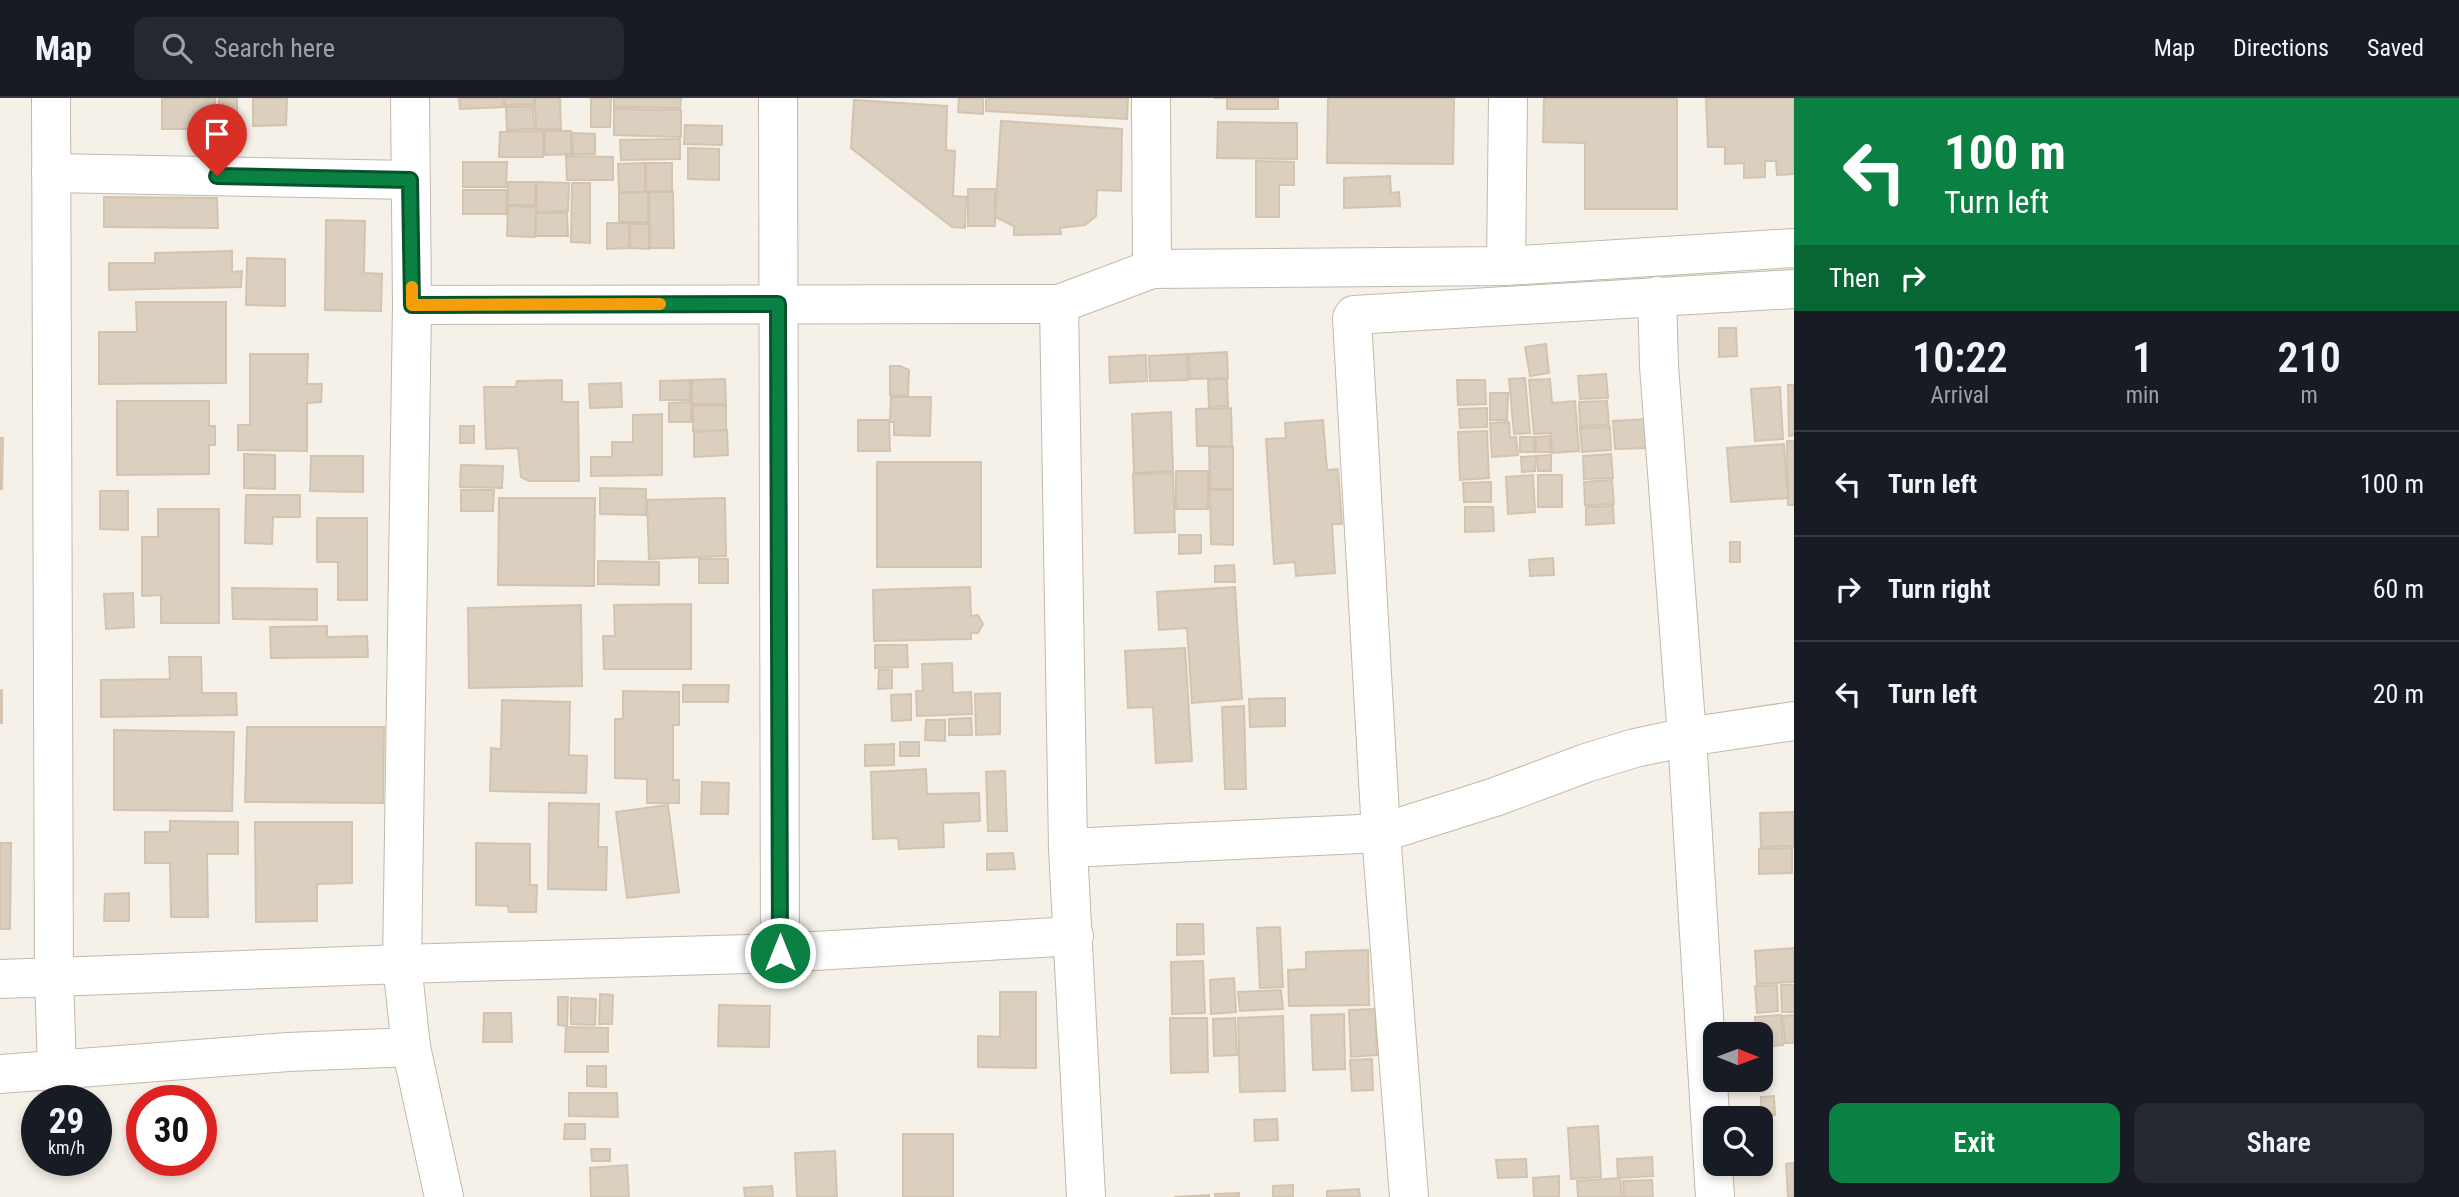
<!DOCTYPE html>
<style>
:root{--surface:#171b24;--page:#242831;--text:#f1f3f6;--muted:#9ea1a6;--line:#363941;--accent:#0b8043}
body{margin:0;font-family:"Roboto Condensed",sans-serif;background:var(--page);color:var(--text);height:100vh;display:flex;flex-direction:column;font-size:26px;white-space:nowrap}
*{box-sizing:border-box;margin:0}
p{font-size:23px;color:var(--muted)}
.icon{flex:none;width:38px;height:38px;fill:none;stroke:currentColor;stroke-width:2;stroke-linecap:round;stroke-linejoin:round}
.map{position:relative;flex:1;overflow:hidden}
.sheet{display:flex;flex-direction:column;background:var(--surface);width:665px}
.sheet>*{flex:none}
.banner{background:#0b8043;color:#fff;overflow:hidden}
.needle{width:46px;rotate:91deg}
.controls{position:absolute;left:1703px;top:924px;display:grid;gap:14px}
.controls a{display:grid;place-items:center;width:70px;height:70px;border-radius:14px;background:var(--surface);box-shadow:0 4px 10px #0003;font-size:35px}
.speed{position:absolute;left:21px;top:987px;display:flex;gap:14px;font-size:35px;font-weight:700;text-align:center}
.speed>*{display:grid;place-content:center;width:91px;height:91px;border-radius:50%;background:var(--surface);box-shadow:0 4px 10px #0003;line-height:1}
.speed small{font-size:18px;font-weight:400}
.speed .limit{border:10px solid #d22;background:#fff;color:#111}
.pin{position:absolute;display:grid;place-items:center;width:60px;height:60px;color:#fff;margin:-72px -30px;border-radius:50% 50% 50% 0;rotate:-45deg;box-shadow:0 0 7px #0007}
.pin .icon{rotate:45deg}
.me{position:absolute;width:77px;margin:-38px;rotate:0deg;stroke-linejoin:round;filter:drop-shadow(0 0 5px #0008)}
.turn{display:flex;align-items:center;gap:24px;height:147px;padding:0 35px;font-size:32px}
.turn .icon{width:91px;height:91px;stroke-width:2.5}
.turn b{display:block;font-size:49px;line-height:60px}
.then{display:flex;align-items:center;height:66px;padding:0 35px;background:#0003;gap:14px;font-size:26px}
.eta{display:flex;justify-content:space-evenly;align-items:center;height:119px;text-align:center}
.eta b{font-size:42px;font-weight:600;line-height:49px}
.action{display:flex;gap:14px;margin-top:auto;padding:14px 35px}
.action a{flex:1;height:80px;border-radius:14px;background:var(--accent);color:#fff;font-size:28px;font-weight:600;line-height:80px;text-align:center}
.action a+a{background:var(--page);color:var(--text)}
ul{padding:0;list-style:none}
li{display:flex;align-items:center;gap:21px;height:105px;padding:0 35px;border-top:2px solid var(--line)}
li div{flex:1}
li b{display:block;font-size:26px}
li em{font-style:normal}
header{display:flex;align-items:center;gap:42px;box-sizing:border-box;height:98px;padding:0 35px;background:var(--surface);border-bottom:2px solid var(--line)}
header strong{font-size:33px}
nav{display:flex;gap:38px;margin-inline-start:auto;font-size:24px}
.search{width:490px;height:63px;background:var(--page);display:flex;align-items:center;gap:18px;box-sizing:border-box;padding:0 24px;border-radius:14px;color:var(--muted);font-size:26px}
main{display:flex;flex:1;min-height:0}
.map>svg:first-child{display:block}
</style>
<header>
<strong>Map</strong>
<div class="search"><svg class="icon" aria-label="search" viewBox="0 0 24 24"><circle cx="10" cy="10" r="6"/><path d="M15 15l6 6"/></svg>Search here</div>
<nav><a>Map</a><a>Directions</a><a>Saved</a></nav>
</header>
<main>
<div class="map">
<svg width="1794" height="1099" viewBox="0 0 1794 1099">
<rect width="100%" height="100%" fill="#f5f1e8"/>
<g fill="#dbcfc0" stroke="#d4c4af" stroke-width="2">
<rect x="162" y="0" width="53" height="31"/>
<rect x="219" y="0" width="18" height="20"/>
<polygon points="253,0 287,0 286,27 253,28"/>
<polygon points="459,0 503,0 504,9 460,11"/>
<polygon points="505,0 534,0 534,6 505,7"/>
<polygon points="535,0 560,0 561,31 536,31"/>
<polygon points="591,0 611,0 610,29 591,29"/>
<polygon points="614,0 681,0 680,10 614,9"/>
<polygon points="959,0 983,0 983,16 958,14"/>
<polygon points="986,0 1128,0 1127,21 986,13"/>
<polygon points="1214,0 1278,0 1278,11 1227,11 1227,0"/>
<polygon points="1328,0 1454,0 1453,66 1327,65"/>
<polygon points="1544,0 1677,0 1677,111 1585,111 1585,45 1543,44"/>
<polygon points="1706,0 1794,0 1794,76 1777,77 1776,63 1765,63 1765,79 1744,80 1744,65 1725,66 1725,49 1708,49"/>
<polygon points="854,2 947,8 946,52 955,53 953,98 966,99 965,130 952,129 851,50"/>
<polygon points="533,8 534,31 507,32 506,9"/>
<polygon points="614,11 681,12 681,39 614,37"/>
<polygon points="1001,23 1122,31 1121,93 1097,92 1096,118 1085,127 1060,130 1061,136 1014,137 1014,128 995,119"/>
<polygon points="1218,24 1297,25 1297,61 1217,60"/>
<polygon points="685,27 722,28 722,47 684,46"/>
<polygon points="543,33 543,59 499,59 500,34"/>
<polygon points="545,33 571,33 571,56 545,57"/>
<polygon points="572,35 595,36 595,56 573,56"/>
<polygon points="680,41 680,61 621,62 620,42"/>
<polygon points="688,50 719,51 719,82 688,81"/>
<polygon points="566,58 613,59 613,82 567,82"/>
<polygon points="1256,63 1294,64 1294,87 1279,87 1279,119 1256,119"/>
<polygon points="463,64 507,64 506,89 463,89"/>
<polygon points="645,65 645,94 619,94 618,66"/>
<rect x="646" y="65" width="26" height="28"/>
<polygon points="1390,78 1391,95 1399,94 1400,108 1344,110 1344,80"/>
<rect x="508" y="84" width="27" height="23"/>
<polygon points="537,84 569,85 568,113 536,114"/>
<polygon points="572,85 590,85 590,145 571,144"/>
<rect x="968" y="91" width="27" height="37"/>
<polygon points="463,92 507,92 506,116 463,116"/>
<polygon points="648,94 648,124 619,124 619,95"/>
<polygon points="649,94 673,94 674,150 650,150"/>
<polygon points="104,99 217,100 218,130 104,129"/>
<polygon points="508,108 536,109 535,139 507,138"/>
<polygon points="536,115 567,115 568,138 536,138"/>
<polygon points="326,122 365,123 364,175 382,176 381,213 325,212"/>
<polygon points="607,125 629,125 629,150 607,151"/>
<polygon points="630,126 649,126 649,151 630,150"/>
<polygon points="232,153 232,174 242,173 241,189 109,192 109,165 155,165 155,155"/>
<polygon points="247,160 285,161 285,208 246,207"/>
<polygon points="136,204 226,204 226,285 99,286 99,234 137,234"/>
<polygon points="1719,230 1736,230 1737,258 1719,259"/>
<polygon points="1546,246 1549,275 1530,278 1525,249"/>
<polygon points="1227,254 1228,280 1190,281 1189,256"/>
<polygon points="250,256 308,256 307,286 322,286 321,304 307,305 307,353 238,352 238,327 250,327"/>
<polygon points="1187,256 1188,282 1150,283 1149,258"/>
<polygon points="1146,257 1147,283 1110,285 1109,259"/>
<polygon points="890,268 900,268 909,272 908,298 890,297"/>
<polygon points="1606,276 1608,300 1580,301 1578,278"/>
<polygon points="1525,280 1530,335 1514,336 1509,281"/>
<polygon points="725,281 726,306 692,306 692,282"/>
<polygon points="1227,281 1228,308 1209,309 1208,282"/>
<polygon points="1550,281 1552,305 1575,303 1579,353 1552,355 1551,335 1534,336 1529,282"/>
<polygon points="562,282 562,304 578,304 579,383 529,383 521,379 518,350 486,351 484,289 516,289 517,283"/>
<polygon points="690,282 690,302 660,302 660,283"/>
<polygon points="1457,282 1485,282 1486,306 1458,307"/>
<polygon points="621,285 622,309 590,310 589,286"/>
<polygon points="1788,287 1794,287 1794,337 1789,338"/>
<polygon points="1780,289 1783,341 1755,343 1751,291"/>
<polygon points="1490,295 1508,295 1507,322 1490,322"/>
<polygon points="891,299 931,299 930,338 894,337 894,324 890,324"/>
<polygon points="117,303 209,303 209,328 215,328 215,347 209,347 209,376 117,377"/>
<polygon points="1607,303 1609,327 1580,328 1579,304"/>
<polygon points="691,304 691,324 669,324 669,305"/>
<polygon points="726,307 726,332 693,333 693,308"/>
<polygon points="1231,310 1232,348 1197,348 1196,311"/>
<polygon points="1487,310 1487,329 1460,330 1459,311"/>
<polygon points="1171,314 1173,373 1134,375 1132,316"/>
<polygon points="662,316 662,377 591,378 591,359 612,359 612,344 633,344 633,317"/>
<polygon points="1647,321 1648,350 1615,351 1613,323"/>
<polygon points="858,322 889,322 890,353 858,353"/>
<polygon points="1323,322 1327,372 1338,371 1342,426 1332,426 1335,475 1296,478 1295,464 1274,466 1266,341 1286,340 1285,325"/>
<polygon points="1509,324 1510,340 1516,339 1518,357 1492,359 1490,325"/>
<rect x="460" y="328" width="14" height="17"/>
<polygon points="1610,329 1611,352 1582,354 1580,330"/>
<polygon points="727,332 728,357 694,359 694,334"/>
<polygon points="1487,333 1489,380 1460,382 1458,334"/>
<polygon points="1550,338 1550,354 1536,354 1536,339"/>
<rect x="1520" y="339" width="14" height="15"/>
<polygon points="0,340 3,340 2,391 0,391"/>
<polygon points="1787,343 1794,343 1794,407 1788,407"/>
<polygon points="1784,346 1788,400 1731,404 1727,350"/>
<polygon points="1209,349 1233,349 1233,391 1210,391"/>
<polygon points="244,356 275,357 275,391 244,390"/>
<polygon points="1611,356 1613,380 1584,381 1583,358"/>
<polygon points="1551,357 1551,373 1538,373 1537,358"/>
<polygon points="311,358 363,358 363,394 310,393"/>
<polygon points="1536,358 1535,373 1522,374 1521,359"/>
<rect x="877" y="364" width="104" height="105"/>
<polygon points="461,367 503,368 502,390 460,389"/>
<rect x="1176" y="373" width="32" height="38"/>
<polygon points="1173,375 1175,434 1135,435 1133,376"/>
<polygon points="1533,377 1535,414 1508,416 1506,379"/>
<rect x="1538" y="377" width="24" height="32"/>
<polygon points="1612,382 1614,406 1585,407 1584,384"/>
<polygon points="1491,384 1491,404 1464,404 1463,385"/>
<polygon points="600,390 646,391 646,417 600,416"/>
<polygon points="461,392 494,392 493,413 461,413"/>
<polygon points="1210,392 1233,392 1233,447 1211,446"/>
<polygon points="100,393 128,393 128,432 100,431"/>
<polygon points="246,397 300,397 300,419 273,419 272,446 245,445"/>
<polygon points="499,400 595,400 594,488 498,487"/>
<polygon points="725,400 726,458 649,461 647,402"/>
<polygon points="1613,408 1614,425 1586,427 1586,409"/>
<polygon points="1465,409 1493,409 1494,433 1465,434"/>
<polygon points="158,411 219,411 219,525 161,525 161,497 142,498 142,439 158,439"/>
<polygon points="317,420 367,420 367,502 338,502 338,464 317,464"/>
<polygon points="1179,437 1201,437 1201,455 1179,456"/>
<rect x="1730" y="444" width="10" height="20"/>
<polygon points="1553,460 1554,477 1530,478 1529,462"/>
<rect x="699" y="461" width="29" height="24"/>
<polygon points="598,463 659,464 659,487 598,486"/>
<polygon points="1234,467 1235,484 1215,484 1215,468"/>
<polygon points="970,489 971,518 978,517 983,526 978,535 971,535 971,541 874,543 873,492"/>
<polygon points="1235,489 1242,601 1192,605 1187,530 1159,532 1157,494"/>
<polygon points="232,490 317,491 317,522 233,521"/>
<polygon points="133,495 134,529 106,531 104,496"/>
<polygon points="691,506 691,571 604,571 603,538 615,538 614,507"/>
<polygon points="581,507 582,588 469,590 468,510"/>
<polygon points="327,528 327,539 367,538 368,559 271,560 270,529"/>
<polygon points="875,547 907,547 908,569 875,570"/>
<polygon points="1185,550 1192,663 1156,665 1153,609 1128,610 1125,553"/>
<polygon points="169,559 201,559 202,595 236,595 237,617 101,619 101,582 170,581"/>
<polygon points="952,565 953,595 971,594 972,616 917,618 916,593 923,593 922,566"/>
<polygon points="879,572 892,572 892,590 878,591"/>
<polygon points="683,587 729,587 728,604 683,604"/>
<rect x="0" y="592" width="2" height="33"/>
<polygon points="623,593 679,594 679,627 673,627 673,682 679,682 679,705 647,705 647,681 615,680 615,621 623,621"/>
<polygon points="1000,595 1000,636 976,637 975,596"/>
<polygon points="911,596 911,622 892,623 891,597"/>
<polygon points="1285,600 1285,628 1250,629 1249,601"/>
<polygon points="502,602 570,604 569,657 587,658 586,695 490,693 491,650 501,651"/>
<polygon points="1244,608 1246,691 1225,691 1222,609"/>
<polygon points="971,620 972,637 949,637 949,621"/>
<polygon points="926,622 945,622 945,643 925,642"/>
<polygon points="247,629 384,629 383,705 245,704"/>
<polygon points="114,632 234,634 232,713 114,712"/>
<rect x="900" y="644" width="19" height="14"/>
<polygon points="894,646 894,667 865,668 865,647"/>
<polygon points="926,671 927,696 979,695 980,723 943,725 944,749 899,751 898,740 873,741 871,674"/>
<polygon points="1005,673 1007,733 988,733 986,674"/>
<polygon points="702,684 729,685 728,716 701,716"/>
<polygon points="549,705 599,706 598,749 607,749 606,792 548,791"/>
<polygon points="668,707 679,794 627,800 616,714"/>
<polygon points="1794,714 1794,748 1761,749 1760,715"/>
<polygon points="170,723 238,724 238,756 207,756 208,819 171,819 170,765 145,765 145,734 170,734"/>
<polygon points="255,724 352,724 352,785 317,786 317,823 256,824"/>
<polygon points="0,745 11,745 10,831 0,831"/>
<polygon points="476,745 530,746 530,787 537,787 536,814 509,814 508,808 476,807"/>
<polygon points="1792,750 1792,775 1759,776 1759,751"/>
<polygon points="1013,755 1015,771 987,772 987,756"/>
<polygon points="129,795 129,823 104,823 105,796"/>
<polygon points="1177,826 1203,826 1204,856 1177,857"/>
<polygon points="1280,829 1283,889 1260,890 1257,830"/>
<polygon points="1794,850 1794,884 1757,886 1755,853"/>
<polygon points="1368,852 1369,907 1289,908 1288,872 1306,871 1306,854"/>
<polygon points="1203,863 1205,915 1172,916 1171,864"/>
<polygon points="1234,880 1236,914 1211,916 1210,882"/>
<polygon points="1777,887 1778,913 1757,915 1755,888"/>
<polygon points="1781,887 1794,887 1794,914 1782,914"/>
<polygon points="1281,892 1283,911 1240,913 1238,894"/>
<polygon points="1000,894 1036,894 1036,970 978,969 978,938 1000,939"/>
<polygon points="600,896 613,897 612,926 599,926"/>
<polygon points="558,899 568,899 567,928 558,927"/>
<polygon points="571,900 596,901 595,927 571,926"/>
<polygon points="719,907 770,908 769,949 718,948"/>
<polygon points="1375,911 1377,957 1351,959 1349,912"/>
<polygon points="484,915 511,915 512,944 483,944"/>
<polygon points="1344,916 1345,971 1313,972 1311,917"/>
<polygon points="1781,917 1783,947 1760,949 1760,936 1756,936 1755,919"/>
<polygon points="1794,917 1794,945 1785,945 1783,918"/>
<polygon points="1283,918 1285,993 1240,994 1238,920"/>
<polygon points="1170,920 1207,920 1208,974 1171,975"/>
<polygon points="1235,920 1237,957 1214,958 1213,921"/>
<polygon points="566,929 608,930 608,954 565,954"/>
<polygon points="1372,961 1373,992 1352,993 1350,962"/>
<polygon points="587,968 606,968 606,989 587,988"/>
<polygon points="569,995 617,995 618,1019 569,1018"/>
<polygon points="1774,998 1775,1017 1761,1018 1761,999"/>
<polygon points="1277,1021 1278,1042 1255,1043 1254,1022"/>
<polygon points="565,1026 585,1026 585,1041 564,1041"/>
<polygon points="1598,1028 1601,1079 1571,1081 1568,1030"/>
<rect x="903" y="1036" width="50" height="63"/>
<polygon points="591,1051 610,1051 610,1063 592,1063"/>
<polygon points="835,1053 837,1099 797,1099 795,1055"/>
<polygon points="1652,1059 1653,1078 1618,1080 1617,1061"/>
<polygon points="1526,1061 1527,1079 1498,1080 1496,1062"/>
<polygon points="1794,1065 1794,1099 1788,1099 1786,1066"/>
<polygon points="627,1067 629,1099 591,1099 590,1070"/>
<polygon points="1559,1078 1559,1099 1534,1099 1533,1080"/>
<polygon points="1620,1080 1622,1099 1578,1099 1577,1083"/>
<polygon points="1652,1082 1653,1099 1624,1099 1623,1083"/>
<polygon points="1293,1087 1293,1099 1273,1099 1273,1088"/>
<polygon points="772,1088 773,1099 745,1099 744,1090"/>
<polygon points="1359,1091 1360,1099 1327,1099 1327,1093"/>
<polygon points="1239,1095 1239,1099 1215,1099 1215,1096"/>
<polygon points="1209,1097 1209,1099 1174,1099"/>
</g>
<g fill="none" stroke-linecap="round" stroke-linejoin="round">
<g stroke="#c2b9aa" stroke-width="40">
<g id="minor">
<polyline points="51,0 54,878 57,971"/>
<polyline points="410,0 412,207 402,866 411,949"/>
<polyline points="778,0 780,855"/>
<polyline points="1151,0 1152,171"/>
<polyline points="51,75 410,82"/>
<polyline points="1506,168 1508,0"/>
<polyline points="1657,198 1659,268 1687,639 1715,1099"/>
<polyline points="1059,206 1068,750 1086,1099"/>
<polyline points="412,207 1059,206 1152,171 1506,168 1794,150"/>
<polyline points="1068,750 1381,735 1495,699 1586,665 1635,650 1687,639 1794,623"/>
<polyline points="0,881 402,866 780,855 1074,838"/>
<polyline points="0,976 288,954 411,949 444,1099"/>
<polyline points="1409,1099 1381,735 1352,220 1354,217 1794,191"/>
</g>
</g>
<use href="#minor" stroke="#fff" stroke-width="38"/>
</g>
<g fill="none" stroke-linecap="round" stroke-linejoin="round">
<g stroke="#07532c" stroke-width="18">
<polyline id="route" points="217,78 410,82 412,207 778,206 780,855"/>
</g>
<use href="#route" stroke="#0b8043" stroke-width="12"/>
<polyline stroke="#f59e0b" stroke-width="12" points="412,189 412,207 660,206"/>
</g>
</svg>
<div class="controls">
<a><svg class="needle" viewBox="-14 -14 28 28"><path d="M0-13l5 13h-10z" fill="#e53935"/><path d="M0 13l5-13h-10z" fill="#9ea1a6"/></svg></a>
<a><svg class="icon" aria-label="search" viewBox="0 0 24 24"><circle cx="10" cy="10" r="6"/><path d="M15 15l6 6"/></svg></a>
</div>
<div class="speed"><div>29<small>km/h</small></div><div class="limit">30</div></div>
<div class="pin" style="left:217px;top:78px;background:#d93025"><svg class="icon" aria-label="arrive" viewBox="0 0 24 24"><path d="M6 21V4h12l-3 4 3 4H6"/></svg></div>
<svg class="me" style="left:780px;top:855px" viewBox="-20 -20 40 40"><circle r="17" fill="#0b8043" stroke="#fff" stroke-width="3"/><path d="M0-11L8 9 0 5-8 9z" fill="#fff"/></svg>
</div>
<section class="sheet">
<div class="banner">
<div class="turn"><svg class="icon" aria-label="left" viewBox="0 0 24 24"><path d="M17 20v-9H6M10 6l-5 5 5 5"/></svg><div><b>100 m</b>Turn left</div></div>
<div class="then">Then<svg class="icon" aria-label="right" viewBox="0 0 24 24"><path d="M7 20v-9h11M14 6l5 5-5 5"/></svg></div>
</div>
<div class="eta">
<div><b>10:22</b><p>Arrival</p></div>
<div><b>1</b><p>min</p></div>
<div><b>210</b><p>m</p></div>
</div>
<ul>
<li><svg class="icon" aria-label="left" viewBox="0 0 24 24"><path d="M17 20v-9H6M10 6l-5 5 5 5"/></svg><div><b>Turn left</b></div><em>100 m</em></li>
<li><svg class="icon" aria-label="right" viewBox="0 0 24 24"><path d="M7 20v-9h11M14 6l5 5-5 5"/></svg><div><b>Turn right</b></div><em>60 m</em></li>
<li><svg class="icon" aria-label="left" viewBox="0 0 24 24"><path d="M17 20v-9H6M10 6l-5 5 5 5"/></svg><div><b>Turn left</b></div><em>20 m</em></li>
</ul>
<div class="action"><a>Exit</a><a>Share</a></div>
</section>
</main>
